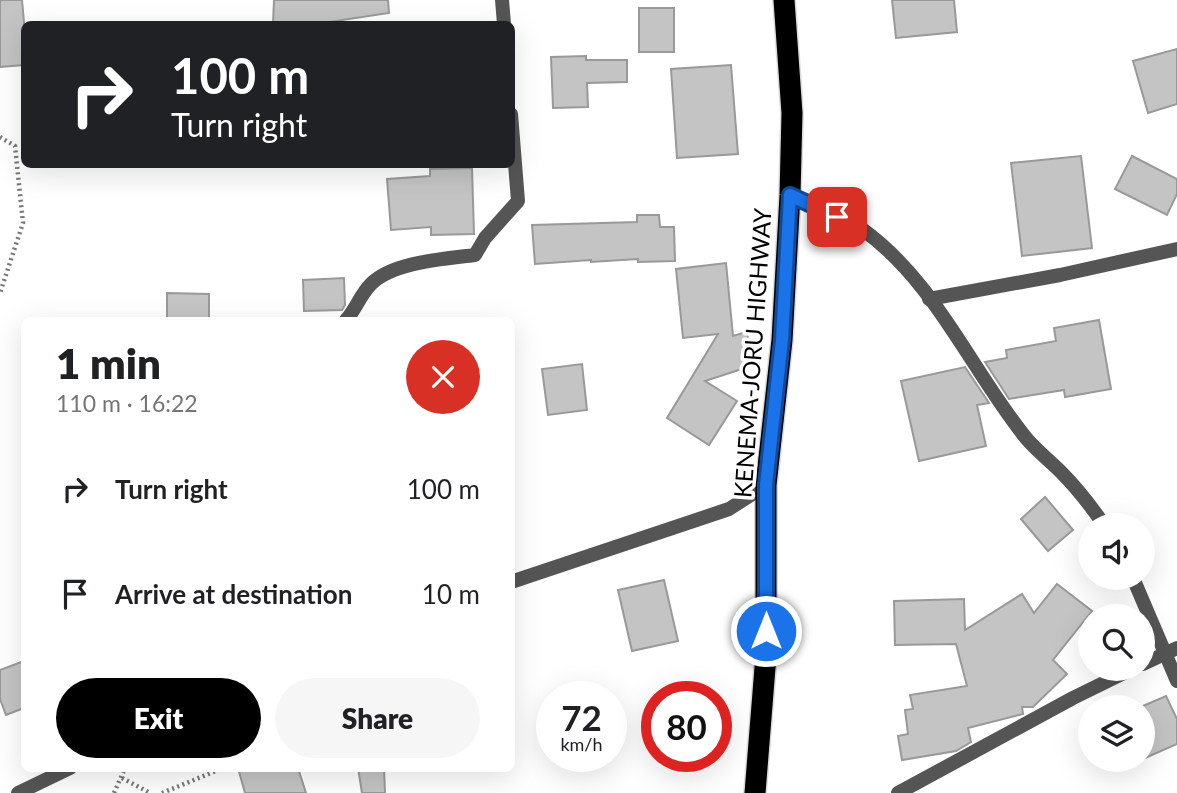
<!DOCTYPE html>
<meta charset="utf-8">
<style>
:root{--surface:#fff;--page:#f6f6f6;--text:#202124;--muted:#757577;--accent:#000}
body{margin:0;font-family:Lato,sans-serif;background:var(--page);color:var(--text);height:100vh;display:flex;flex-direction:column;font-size:26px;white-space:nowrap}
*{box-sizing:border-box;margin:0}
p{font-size:23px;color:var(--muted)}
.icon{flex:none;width:38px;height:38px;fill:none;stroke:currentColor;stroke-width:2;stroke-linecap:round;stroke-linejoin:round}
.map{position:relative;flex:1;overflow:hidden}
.details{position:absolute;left:21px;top:317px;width:494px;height:455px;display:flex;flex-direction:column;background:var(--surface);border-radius:10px;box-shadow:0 7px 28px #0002}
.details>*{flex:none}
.hud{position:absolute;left:21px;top:21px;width:494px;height:147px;border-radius:10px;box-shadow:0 7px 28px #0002;background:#202124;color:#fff;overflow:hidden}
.controls{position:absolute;left:1078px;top:513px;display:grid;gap:14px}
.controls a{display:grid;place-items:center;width:77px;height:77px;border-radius:50%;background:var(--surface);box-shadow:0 7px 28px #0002;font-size:35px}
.speed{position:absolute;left:536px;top:681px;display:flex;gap:14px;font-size:35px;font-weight:700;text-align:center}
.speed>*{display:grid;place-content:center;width:91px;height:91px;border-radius:50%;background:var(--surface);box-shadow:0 7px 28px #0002;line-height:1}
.speed small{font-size:18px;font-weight:400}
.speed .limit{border:10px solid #d22;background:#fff;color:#111}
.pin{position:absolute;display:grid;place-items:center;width:60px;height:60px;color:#fff;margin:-30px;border-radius:14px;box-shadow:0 4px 10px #0006}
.me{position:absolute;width:77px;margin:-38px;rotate:0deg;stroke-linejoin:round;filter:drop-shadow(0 0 5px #0008)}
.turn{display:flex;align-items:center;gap:24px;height:147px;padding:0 35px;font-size:32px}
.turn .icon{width:91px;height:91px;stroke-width:2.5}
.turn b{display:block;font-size:49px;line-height:60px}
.round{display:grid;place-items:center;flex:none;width:74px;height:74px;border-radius:37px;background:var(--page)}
.overview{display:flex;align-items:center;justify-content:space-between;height:119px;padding:0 35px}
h1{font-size:42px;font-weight:800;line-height:52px}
.primary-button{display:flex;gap:14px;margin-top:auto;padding:14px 35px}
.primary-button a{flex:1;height:80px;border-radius:42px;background:var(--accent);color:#fff;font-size:28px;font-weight:800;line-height:80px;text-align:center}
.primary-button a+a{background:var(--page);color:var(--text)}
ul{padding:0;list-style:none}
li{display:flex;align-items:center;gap:21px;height:105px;padding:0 35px}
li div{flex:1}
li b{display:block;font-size:26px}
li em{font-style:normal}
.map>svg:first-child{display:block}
</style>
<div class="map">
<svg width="1177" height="793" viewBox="0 0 1177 793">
<rect width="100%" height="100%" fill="#fff"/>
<g fill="#c4c4c4" stroke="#999" stroke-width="2">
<polygon points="0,0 22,0 24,22 24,65 0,67"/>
<polygon points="274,0 388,0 389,13 329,22 329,24 273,24"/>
<polygon points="892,0 954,0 957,32 896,38"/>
<rect x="639" y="8" width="35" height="44"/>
<polygon points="1177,49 1177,104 1148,113 1133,61"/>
<polygon points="586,56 586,60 627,60 627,82 587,83 588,107 553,108 551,57"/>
<polygon points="731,65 738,154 677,158 671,69"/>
<polygon points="1081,156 1092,248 1022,256 1011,163"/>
<polygon points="1132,156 1177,179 1177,194 1167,215 1115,189"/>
<polygon points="472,168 474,234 431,235 431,227 391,230 387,179 430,176 430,169"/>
<polygon points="637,215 659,215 660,227 674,227 675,261 638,262 638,259 591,262 591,260 535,264 532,225 637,222"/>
<polygon points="726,263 733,336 746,332 757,364 705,381 737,401 709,445 667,418 718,334 683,338 676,269"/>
<polygon points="344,278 345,305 342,310 304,311 303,280"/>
<polygon points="167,293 209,294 209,320 167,320"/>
<polygon points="1099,320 1111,389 1065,397 1064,390 1009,399 985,362 1007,358 1006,350 1056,341 1054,328"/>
<polygon points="582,364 587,410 548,415 542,369"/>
<polygon points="965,367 989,403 977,405 986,446 919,461 901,381"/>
<polygon points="1045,497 1073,530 1048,551 1021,519"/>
<polygon points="664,580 678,641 632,651 618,590"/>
<polygon points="1057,584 1092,611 1053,660 1067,674 1033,707 1022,707 1023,714 968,728 971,742 956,751 902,760 898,736 908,734 905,710 913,709 910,695 967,686 956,644 895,645 894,601 964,599 965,630 1022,594 1034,613"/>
<polygon points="24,661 24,708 6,715 0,699 0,670"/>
<polygon points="1166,696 1177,719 1177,744 1143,759 1143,706"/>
<polygon points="238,768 298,768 306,793 245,793"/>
<polygon points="358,768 384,768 385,793 362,793"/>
</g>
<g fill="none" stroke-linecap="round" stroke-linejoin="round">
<g stroke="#dbdbdb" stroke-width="24">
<polyline id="highway" points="755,793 766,655 766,485 782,340 790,195 792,113 784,0"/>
</g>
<g stroke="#777" stroke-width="4.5" stroke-dasharray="2 3.5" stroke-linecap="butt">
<polyline points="0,137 15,146 23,223 0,293"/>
<polyline points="122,778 150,793"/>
<polyline points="114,793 125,768"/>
<polyline points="162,793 223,768"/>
</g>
<g stroke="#555" stroke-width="14">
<polyline points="502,0 504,24"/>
<path d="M790 195C813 206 841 215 862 229 935 281 971 370 1026 438 1036 450 1049 460 1060 471 1077 488 1091 506 1104 525"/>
<polyline points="929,299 1060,275 1177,249"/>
<path d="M346 320C356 309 360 295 371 284 393 262 444 259 475 255L485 238 518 201 511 114"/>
<polyline points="1133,578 1177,681"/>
<polyline points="511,582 729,509 766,485"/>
<polyline points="1143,664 1177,648"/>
<polyline points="18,793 70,768"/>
<polyline points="898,793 1073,698 1134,668"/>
</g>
<use href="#highway" stroke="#000" stroke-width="21"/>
</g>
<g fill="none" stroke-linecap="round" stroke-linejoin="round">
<g stroke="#114b97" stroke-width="18">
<polyline id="route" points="766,631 766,485 782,340 790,195 837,217"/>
</g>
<use href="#route" stroke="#1a73e8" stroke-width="12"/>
</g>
<g text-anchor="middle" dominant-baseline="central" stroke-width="7" stroke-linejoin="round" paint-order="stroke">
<g font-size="24" fill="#000" stroke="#fff">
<text transform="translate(752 353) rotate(-86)">KENEMA-JORU HIGHWAY</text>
</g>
</g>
</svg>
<div class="controls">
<a><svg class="icon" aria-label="sound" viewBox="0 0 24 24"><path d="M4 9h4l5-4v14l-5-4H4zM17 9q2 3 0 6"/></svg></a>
<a><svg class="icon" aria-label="search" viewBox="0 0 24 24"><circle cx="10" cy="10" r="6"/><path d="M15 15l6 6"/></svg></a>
<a><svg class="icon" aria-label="layers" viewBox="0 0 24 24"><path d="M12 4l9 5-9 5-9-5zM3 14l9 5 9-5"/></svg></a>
</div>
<div class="speed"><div>72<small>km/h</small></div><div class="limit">80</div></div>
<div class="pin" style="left:837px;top:217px;background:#d93025"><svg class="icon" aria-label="arrive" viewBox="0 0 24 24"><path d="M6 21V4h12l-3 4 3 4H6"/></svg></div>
<svg class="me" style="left:766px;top:631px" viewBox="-20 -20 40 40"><circle r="17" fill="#1a73e8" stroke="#fff" stroke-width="3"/><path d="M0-11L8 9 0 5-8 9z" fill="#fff"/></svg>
<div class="hud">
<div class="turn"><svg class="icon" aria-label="right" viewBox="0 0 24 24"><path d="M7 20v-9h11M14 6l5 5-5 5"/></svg><div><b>100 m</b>Turn right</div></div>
</div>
<section class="details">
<div class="overview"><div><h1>1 min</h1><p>110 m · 16:22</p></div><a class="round" style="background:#d93025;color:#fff"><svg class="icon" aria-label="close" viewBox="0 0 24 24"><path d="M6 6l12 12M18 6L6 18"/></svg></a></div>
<ul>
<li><svg class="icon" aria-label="right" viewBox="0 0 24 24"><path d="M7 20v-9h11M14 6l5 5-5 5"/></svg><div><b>Turn right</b></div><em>100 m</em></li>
<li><svg class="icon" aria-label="arrive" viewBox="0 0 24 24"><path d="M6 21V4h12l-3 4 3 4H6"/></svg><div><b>Arrive at destination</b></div><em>10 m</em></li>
</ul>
<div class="primary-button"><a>Exit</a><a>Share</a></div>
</section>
</div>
